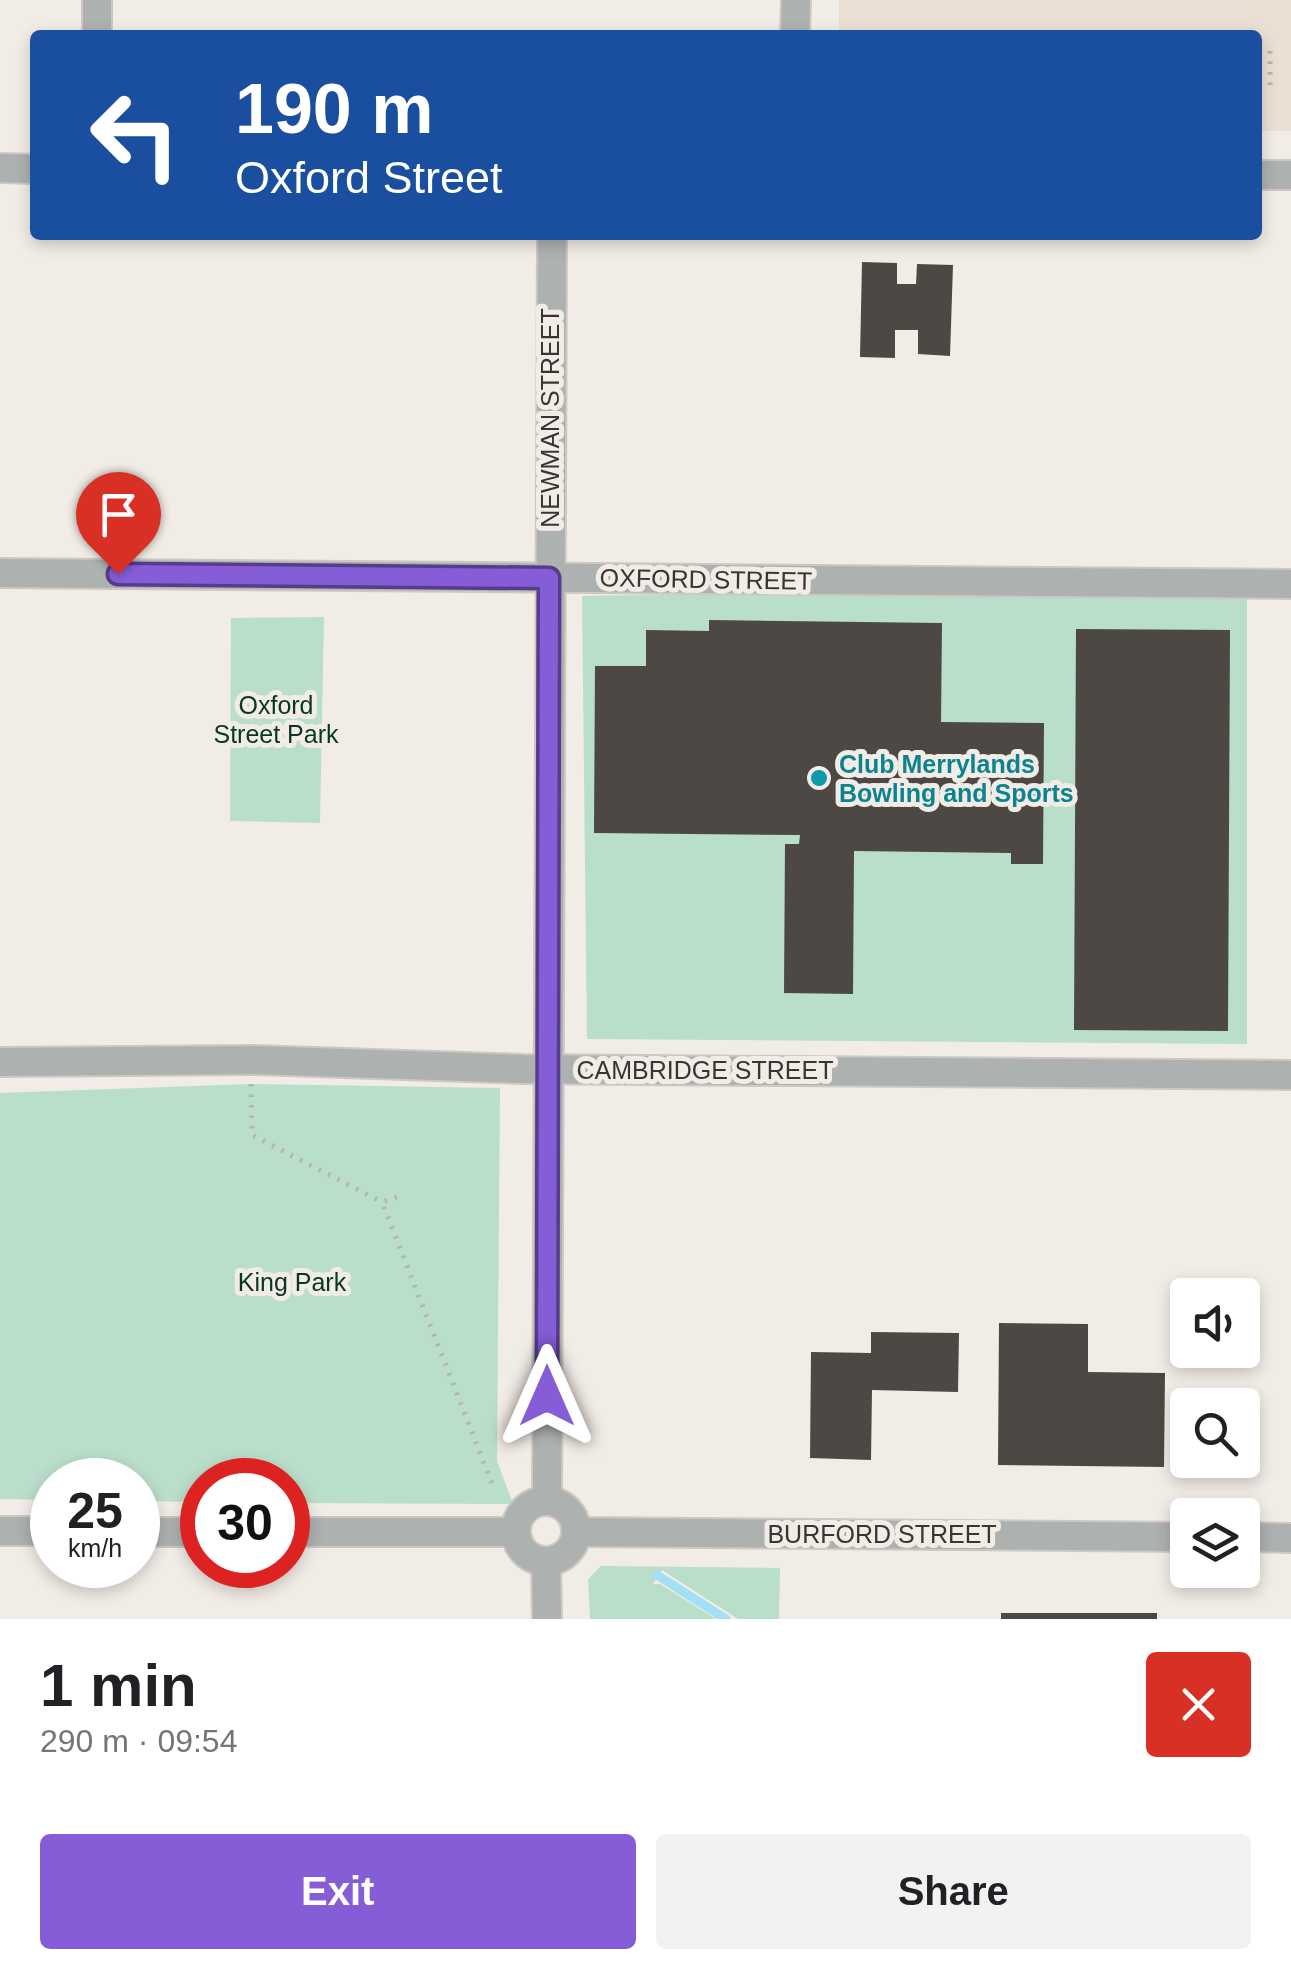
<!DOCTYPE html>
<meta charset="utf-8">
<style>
:root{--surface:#fff;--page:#f2f2f2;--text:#202124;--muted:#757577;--accent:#845dd7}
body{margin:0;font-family:Helvetica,sans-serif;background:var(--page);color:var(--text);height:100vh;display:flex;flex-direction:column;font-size:38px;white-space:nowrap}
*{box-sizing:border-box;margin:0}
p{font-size:32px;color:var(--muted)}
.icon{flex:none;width:55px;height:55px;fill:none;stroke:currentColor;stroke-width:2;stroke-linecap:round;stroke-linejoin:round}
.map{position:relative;height:1619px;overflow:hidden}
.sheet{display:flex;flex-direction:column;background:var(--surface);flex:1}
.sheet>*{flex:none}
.banner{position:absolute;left:30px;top:30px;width:1232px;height:210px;border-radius:10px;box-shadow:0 5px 15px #0003;background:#1a4fa0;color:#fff;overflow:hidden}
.buttons{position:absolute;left:1170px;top:1278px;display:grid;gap:20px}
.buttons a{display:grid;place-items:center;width:90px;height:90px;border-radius:10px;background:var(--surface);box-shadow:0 5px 15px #0003;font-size:50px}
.speed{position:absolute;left:30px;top:1458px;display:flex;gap:20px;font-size:50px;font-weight:700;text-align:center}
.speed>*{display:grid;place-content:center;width:130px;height:130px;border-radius:50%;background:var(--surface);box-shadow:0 5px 15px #0003;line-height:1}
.speed small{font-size:25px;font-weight:400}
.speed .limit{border:15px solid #d22;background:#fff;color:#111}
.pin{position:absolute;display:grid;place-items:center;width:85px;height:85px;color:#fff;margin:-102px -42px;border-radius:50% 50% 50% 0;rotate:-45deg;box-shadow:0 0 10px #0007}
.pin .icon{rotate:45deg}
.me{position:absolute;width:110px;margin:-55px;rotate:0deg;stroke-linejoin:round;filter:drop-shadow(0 0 8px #0008)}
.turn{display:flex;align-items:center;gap:35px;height:210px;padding:0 40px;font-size:45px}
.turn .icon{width:130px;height:130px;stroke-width:2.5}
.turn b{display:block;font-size:70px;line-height:85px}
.round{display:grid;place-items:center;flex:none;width:105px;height:105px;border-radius:10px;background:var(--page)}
.headline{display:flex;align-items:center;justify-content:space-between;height:170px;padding:0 40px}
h1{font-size:60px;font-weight:700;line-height:75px}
.action{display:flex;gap:20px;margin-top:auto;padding:20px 40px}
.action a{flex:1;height:115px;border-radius:10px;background:var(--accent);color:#fff;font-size:40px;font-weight:700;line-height:115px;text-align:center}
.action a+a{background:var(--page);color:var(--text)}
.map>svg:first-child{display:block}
</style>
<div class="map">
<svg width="1291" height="1619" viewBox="0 0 1291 1619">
<rect width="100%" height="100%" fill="#f2ece6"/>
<polygon fill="#ebdfd3" points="839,0 1291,0 1291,131 1258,131 1258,35 839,35"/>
<g fill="#b9deca">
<polygon points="1247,584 1247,1044 587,1039 582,596"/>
<polygon points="324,617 320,823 230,821 231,618"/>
<polygon points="251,1084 500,1088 497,1461 513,1504 288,1503 288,1480 202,1480 202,1502 138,1501 138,1480 52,1480 52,1500 0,1499 0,1093"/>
<polygon points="601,1566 780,1568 779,1619 738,1619 662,1570 653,1584 660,1584 716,1619 590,1619 588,1579"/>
</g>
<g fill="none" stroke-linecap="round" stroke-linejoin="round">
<polyline stroke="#a1e0f5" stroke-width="9" points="657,1575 726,1619"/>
</g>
<g fill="#4d4843">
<polygon points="862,262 897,263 897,284 916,284 917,264 953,265 950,356 918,354 918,330 895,330 895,358 860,357"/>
<polygon points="709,620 942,623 941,722 1044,723 1043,864 1011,864 1011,853 854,851 853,994 784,993 785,844 799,844 800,835 594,833 595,666 646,666 646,630 709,631"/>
<polygon points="1076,629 1230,630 1228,1031 1074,1030"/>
<polygon points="999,1323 1088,1324 1088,1372 1165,1373 1164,1467 998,1465"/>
<polygon points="871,1332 959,1333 958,1392 872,1390 871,1460 810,1458 811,1352 871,1353"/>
<rect x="1001" y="1613" width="156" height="6"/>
</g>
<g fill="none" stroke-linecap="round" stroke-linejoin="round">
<g stroke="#cdc8c2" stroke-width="32">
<g id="street">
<polyline points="97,35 97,0"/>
<polyline points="795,35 796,0"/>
<polyline points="0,168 35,169"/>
<polyline points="1258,175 1291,175"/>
<polyline points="0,573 1291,584"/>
<polyline points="0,1062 253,1060 522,1069 1291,1075"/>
<polyline points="547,1501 552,235"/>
<circle cx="546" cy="1531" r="30"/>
<polyline points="0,1531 52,1531"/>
<polyline points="138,1532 202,1532"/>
<polyline points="288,1532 516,1532"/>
<polyline points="576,1532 1188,1537"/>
<polyline points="1242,1537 1291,1538"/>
<polyline points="546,1561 547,1619"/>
</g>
</g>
<g stroke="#b7b3ae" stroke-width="5" stroke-dasharray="2.5 8" stroke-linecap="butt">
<polyline points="1270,85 1270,48"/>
<polyline points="251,1084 252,1135 382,1202"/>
<polyline points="397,1197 382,1202 493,1486"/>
</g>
<use href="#street" stroke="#adb1af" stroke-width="28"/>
</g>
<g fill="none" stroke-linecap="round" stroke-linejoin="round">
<g stroke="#563c8c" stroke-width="25">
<polyline id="route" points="118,574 549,578 547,1396"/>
</g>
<use href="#route" stroke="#845dd7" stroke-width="18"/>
</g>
<circle fill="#0f9aa8" stroke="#f2ece6" stroke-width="4" cx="819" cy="778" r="10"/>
<g text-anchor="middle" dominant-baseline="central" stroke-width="10" stroke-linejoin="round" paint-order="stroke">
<g font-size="25" fill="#383634" stroke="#f2ece6">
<text transform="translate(550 418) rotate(-90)">NEWMAN STREET</text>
<text transform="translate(706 579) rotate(1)">OXFORD STREET</text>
<text x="705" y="1070">CAMBRIDGE STREET</text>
<text x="882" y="1534">BURFORD STREET</text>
</g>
<g font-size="25" fill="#083725" stroke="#f2ece6">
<text x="276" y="705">Oxford<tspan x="276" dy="29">Street Park</tspan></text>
<text x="292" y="1282">King Park</text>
</g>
<g font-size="25" font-weight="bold" fill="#0d838f" stroke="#f2ece6" text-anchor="start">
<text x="839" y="764">Club Merrylands<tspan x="839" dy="29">Bowling and Sports</tspan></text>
</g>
</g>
</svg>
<div class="buttons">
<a><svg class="icon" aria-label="sound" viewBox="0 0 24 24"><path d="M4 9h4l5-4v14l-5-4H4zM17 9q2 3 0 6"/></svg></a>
<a><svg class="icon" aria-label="search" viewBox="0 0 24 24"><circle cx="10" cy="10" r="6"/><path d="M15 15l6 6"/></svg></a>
<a><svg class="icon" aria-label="layers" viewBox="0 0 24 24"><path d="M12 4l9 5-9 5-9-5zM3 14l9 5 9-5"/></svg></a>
</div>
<div class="speed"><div>25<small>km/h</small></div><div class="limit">30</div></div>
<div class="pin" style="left:118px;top:574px;background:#d93025"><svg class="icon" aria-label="arrive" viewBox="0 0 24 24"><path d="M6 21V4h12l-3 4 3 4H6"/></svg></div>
<svg class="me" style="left:547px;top:1396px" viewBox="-20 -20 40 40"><path d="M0-17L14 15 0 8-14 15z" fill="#845dd7" stroke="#fff" stroke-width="4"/></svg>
<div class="banner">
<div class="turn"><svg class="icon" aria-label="left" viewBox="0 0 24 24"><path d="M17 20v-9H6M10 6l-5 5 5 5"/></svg><div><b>190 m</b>Oxford Street</div></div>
</div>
</div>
<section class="sheet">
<div class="headline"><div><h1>1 min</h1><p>290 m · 09:54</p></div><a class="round" style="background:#d93025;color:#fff"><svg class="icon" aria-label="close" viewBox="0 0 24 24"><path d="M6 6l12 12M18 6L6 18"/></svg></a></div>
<div class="action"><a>Exit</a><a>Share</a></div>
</section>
